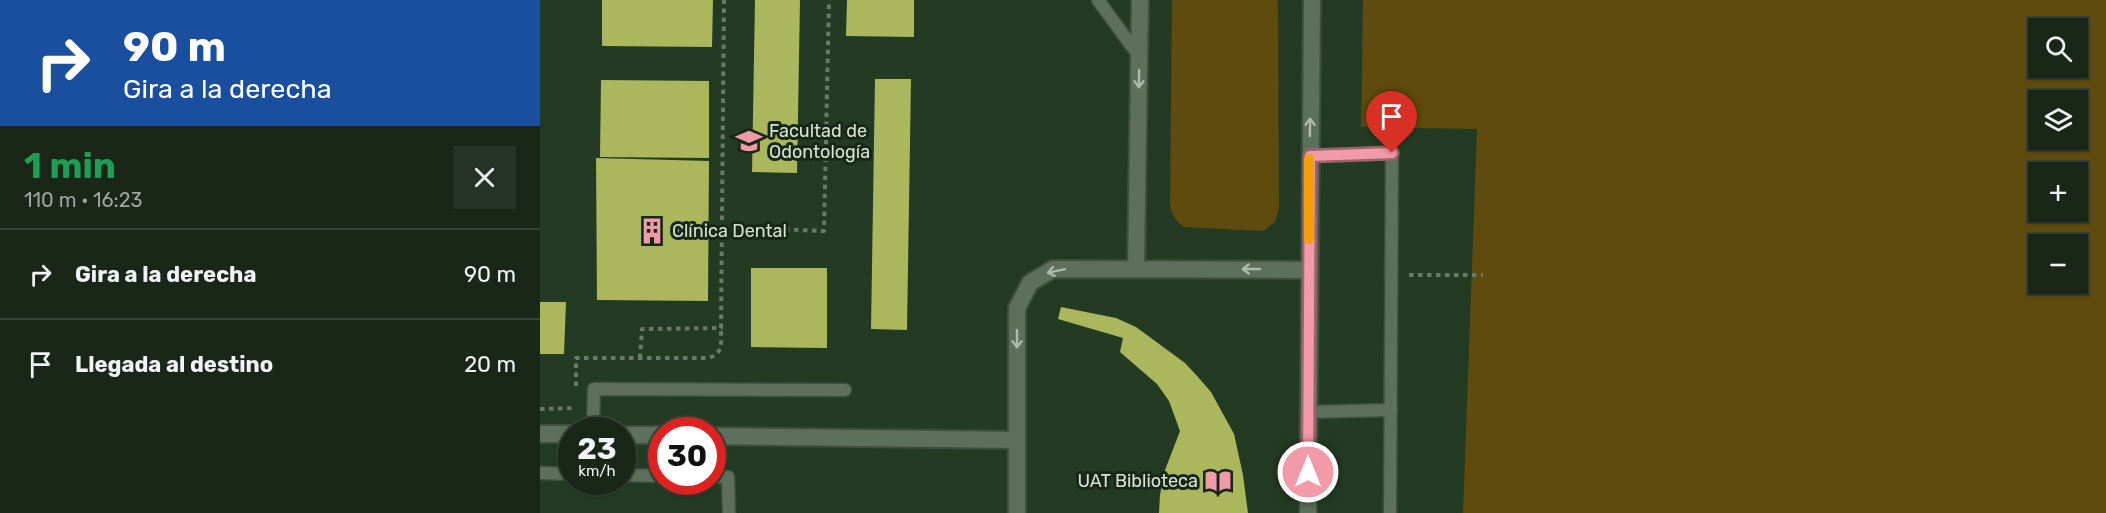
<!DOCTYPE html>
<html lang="es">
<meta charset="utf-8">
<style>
:root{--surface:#192618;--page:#263225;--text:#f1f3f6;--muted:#9fa5a2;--line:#374337}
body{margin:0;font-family:Rubik,sans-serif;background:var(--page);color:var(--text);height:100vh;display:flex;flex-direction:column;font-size:22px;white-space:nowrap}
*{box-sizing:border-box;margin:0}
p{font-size:20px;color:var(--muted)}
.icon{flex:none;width:33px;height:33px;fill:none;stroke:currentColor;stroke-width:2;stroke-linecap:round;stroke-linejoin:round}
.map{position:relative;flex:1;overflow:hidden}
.drawer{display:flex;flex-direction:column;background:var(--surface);width:540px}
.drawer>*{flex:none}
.banner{background:#1a4fa0;color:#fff;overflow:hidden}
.controls{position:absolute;left:1488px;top:18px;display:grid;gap:12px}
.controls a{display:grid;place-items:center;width:60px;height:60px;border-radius:0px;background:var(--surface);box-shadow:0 2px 4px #0004,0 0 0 2px var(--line);font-size:30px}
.speed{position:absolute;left:18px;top:417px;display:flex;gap:12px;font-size:30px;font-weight:700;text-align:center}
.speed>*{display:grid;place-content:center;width:78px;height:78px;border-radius:50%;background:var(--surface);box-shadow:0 2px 4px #0004,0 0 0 2px var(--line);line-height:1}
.speed small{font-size:15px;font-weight:400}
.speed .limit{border:9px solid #d22;background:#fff;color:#111}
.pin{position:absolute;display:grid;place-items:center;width:51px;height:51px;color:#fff;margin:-62px -26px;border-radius:50% 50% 50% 0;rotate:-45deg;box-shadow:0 0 6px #0007}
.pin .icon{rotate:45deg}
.me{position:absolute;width:66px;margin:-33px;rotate:0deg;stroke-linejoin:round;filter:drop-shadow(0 0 4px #0008)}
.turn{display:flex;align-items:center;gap:21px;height:126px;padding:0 24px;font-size:27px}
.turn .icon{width:78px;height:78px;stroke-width:2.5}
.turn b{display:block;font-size:42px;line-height:51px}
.round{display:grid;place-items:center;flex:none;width:63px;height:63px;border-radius:0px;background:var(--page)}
.headline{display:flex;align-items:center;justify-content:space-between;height:102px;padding:0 24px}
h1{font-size:36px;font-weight:700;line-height:45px;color:#1e9e55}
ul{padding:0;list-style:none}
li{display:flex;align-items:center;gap:18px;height:90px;padding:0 24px;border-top:2px solid var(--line)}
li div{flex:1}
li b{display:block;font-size:22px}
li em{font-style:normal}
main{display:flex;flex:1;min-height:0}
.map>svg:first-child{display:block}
</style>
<main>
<section class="drawer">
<div class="banner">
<div class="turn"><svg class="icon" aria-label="right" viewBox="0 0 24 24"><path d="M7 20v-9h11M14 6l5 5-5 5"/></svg><div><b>90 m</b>Gira a la derecha</div></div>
</div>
<div class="headline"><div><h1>1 min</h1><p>110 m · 16:23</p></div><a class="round"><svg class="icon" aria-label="close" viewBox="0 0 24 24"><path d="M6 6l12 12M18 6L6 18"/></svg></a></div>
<ul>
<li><svg class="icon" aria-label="right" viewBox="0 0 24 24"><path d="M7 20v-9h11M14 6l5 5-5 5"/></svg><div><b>Gira a la derecha</b></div><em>90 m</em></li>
<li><svg class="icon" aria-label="arrive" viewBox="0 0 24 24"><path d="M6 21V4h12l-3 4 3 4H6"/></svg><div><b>Llegada al destino</b></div><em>20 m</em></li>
</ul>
</section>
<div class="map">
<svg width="1566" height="513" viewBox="0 0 1566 513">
<rect width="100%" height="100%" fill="#213220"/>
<path fill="#243b23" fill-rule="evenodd" d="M0 0H1566V513H0ZM1498 28H1538V68H1498ZM1498 100H1538V140H1498ZM1498 172H1538V212H1498ZM1498 244H1538V284H1498ZM32 430H82V482H32ZM122 430H172V482H122Z"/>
<g fill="#5f4b0e" fill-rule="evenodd">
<path d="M632 0H738L739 208 735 222 723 231 644 227C635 221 632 215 630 204Z"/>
<path d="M823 0H1566V513H923L937 129 821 127ZM1498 28H1538V68H1498ZM1498 100H1538V140H1498ZM1498 172H1538V212H1498ZM1498 244H1538V284H1498Z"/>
</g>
<g fill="#aab75d">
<polygon points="62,0 173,0 172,47 62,46"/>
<polygon points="215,0 260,0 257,173 212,172"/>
<polygon points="307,0 374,0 374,37 306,36"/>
<polygon points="335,79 371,79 367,330 331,329"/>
<polygon points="61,80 169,81 169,158 60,157"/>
<polygon points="56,158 169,161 168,301 57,300"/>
<polygon points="211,268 287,268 287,348 211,347"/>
<polygon points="0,302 26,302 24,354 0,354"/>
<polygon points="521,307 576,318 596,327 645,363 658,377 671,392 694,434 703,475 708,513 619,513 620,495 625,470 640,431 629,401 617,384 580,352 583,338 518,319"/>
</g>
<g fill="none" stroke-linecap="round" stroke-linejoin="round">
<g stroke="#404e3f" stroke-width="15">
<g id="service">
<polyline points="558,0 599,56"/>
<polyline points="769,156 852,153 850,513"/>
<polyline points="768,412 851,410"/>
<polyline points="53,430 54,389 305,390"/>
<polyline points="0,473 32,474"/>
<polyline points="82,475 122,476"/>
<polyline points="172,477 188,477 189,513"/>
</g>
</g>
<g stroke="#404e3f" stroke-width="20">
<g id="minor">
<polyline points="596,269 600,0"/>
<polyline points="0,434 32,434"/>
<polyline points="82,435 122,435"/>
<polyline points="172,436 477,440"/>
<polyline points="477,513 477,308 490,283 513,269 769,270"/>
<polyline points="768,513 772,0"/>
</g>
</g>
<g stroke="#6b796a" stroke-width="4" stroke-dasharray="4.5 4.5" stroke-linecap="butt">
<polyline points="182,227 284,231 289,0"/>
<polyline points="869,275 943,275"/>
<polyline points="100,358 102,329 181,328 184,0"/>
<path d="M36 386V358H168C184 354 181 342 181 328"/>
<polyline points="0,409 36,408"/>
</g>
<use href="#service" stroke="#5d705b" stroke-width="12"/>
<use href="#minor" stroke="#5d705b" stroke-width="16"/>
</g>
<defs><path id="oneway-shaft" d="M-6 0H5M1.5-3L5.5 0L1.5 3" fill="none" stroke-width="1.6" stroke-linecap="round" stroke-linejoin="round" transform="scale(1.5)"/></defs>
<g stroke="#adbaac">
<use href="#oneway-shaft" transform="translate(599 79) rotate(91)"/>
<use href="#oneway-shaft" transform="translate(770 127) rotate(-89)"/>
<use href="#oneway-shaft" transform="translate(711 269) rotate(-180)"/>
<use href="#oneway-shaft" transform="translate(516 271) rotate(168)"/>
<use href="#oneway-shaft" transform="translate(477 339) rotate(90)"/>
</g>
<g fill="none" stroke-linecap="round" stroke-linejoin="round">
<g stroke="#9e646e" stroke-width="15">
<polyline id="route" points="768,472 770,156 852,153"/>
</g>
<use href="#route" stroke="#f39aa9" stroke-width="10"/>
<polyline stroke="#f59e0b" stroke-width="10" points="769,239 769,159"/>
</g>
<defs>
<g id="university-bare" transform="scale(2.07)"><path d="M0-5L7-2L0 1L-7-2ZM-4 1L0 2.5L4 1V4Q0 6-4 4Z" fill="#f39aa9" stroke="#182817" stroke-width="2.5" paint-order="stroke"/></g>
<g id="building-bare" transform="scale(2.07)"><path d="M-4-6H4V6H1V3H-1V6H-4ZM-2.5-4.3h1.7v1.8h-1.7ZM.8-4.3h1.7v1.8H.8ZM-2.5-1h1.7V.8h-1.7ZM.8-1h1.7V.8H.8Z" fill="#f39aa9" stroke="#182817" stroke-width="2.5" paint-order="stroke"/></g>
<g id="library-bare" transform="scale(2.07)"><path d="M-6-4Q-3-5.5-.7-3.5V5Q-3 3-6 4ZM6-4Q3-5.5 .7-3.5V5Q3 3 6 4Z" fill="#f39aa9" stroke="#182817" stroke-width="2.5" paint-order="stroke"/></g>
</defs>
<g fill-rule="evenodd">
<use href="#university-bare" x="209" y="141"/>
<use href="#building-bare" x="112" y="231"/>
<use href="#library-bare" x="678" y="481"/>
</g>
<g text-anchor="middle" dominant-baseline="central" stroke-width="6" stroke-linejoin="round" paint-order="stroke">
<g font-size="18" fill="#d8e2d7" stroke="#182817" text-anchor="start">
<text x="229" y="131">Facultad de<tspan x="229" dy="21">Odontología</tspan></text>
<text x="132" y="231">Clínica Dental</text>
<text x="658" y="481" text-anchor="end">UAT Biblioteca</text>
</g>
</g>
</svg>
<div class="controls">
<a><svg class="icon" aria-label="search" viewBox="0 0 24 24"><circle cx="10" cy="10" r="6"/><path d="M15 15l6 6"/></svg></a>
<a><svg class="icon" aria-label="layers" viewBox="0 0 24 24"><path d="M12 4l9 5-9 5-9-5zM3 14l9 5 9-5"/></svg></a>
<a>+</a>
<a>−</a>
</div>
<div class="speed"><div>23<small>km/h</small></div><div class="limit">30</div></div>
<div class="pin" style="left:852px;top:153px;background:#d93025"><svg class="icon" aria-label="arrive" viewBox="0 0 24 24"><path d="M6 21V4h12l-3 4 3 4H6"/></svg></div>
<svg class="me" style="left:768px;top:472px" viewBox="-20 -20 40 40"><circle r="17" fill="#f39aa9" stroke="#fff" stroke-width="3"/><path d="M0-11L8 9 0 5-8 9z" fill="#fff"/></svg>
</div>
</main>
